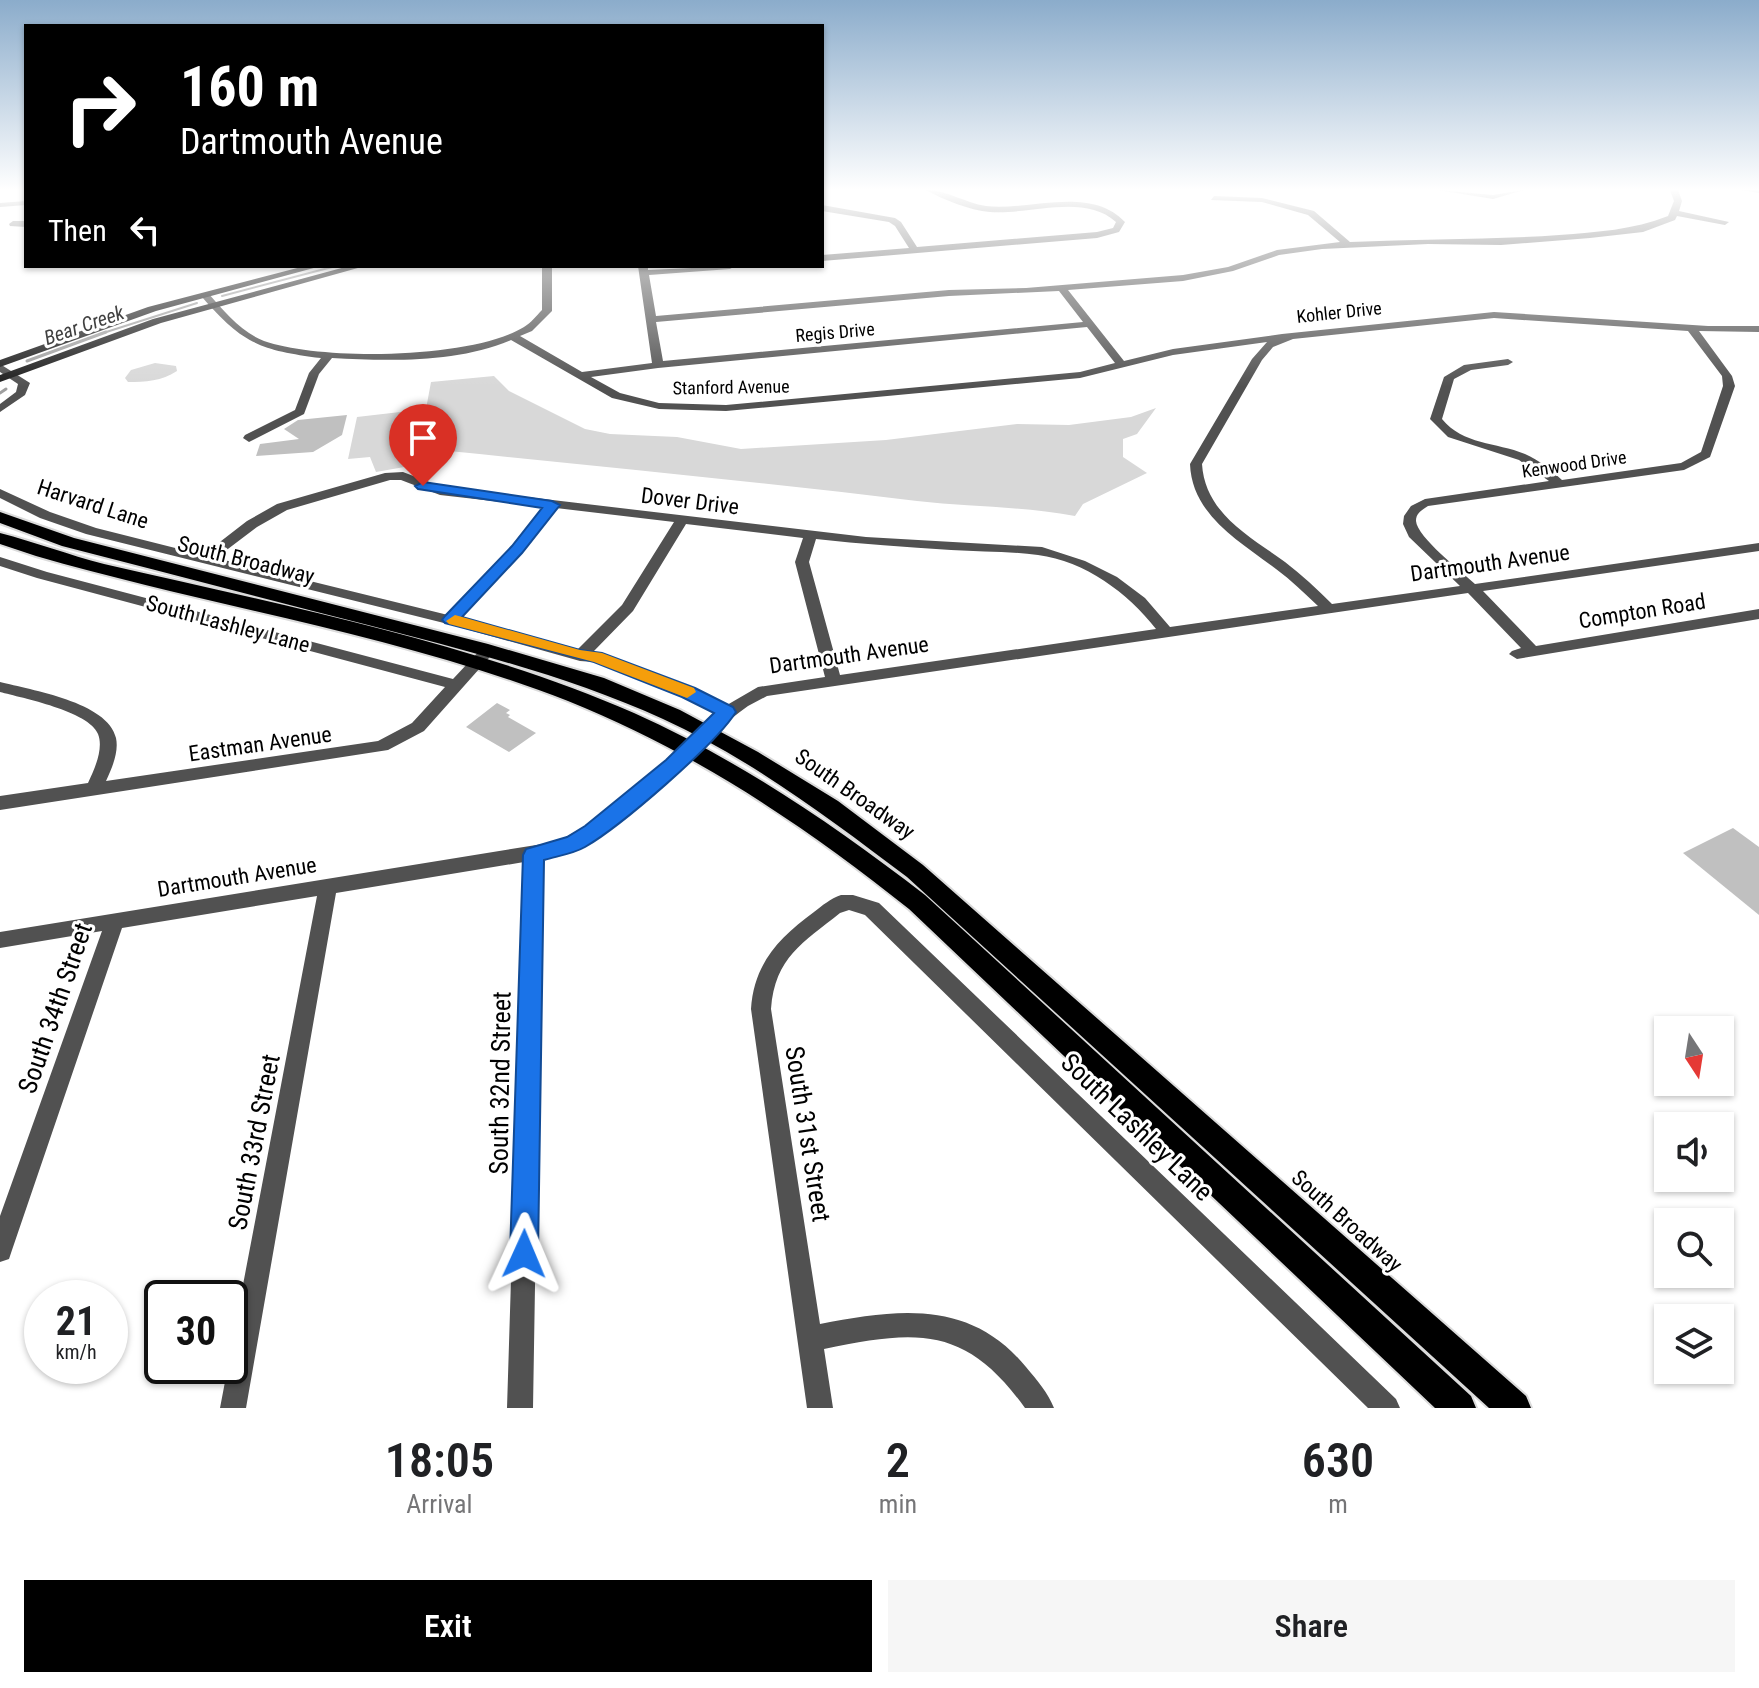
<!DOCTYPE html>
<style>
:root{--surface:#fff;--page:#f6f6f6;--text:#202124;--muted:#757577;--accent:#000}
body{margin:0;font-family:"Roboto Condensed",sans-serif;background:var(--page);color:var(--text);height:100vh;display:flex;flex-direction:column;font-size:30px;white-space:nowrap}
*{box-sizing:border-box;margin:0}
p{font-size:26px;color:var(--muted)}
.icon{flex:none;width:44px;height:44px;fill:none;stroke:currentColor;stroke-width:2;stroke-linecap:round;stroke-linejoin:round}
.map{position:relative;height:1408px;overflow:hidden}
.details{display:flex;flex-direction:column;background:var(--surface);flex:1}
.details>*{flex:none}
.hud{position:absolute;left:24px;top:24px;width:800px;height:244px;border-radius:0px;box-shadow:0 2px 6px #0004;background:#000;color:#fff;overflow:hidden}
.needle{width:52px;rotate:168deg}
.fabs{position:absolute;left:1654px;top:1016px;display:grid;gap:16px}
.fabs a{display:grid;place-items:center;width:80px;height:80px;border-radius:0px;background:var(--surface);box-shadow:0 2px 6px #0004;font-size:40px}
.speed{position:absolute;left:24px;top:1280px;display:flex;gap:16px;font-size:40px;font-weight:700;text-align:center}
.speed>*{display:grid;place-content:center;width:104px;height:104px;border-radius:50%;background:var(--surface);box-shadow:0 2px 6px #0004;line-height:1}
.speed small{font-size:20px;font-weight:400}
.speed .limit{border:4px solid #111;border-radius:12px;background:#fff;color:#111}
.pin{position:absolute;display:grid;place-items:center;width:68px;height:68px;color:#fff;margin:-82px -34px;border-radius:50% 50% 50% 0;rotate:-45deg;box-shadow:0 0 8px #0007}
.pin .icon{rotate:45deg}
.me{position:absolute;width:88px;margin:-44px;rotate:1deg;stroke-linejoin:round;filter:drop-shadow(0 0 6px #0008)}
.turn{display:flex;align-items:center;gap:28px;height:168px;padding:0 24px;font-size:36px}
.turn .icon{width:104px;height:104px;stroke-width:2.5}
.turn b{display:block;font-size:56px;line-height:68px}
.then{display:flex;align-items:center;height:76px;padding:0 24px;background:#0003;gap:16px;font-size:30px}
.eta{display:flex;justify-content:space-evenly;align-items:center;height:136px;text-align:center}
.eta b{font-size:48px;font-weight:600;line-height:56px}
.action{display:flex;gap:16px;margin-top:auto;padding:16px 24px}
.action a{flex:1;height:92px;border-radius:0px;background:var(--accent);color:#fff;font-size:32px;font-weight:600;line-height:92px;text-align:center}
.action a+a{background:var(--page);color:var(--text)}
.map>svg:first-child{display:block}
</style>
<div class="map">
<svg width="1759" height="1408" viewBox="0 0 1759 1408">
<rect width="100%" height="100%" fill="#fff"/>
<g fill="#d8d8d8">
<path d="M155 363 176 366 177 371C162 381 145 382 128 382L125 378 131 370Z"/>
<path d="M494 376 509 391 585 429 610 434 677 437 741 449 886 440 1017 424 1069 425 1131 417 1156 408 1137 434 1123 439V457L1147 473 1083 504 1075 516C1022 506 970 507 917 501 761 482 605 467 449 451L410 466 376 472 370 457 348 459 357 417 426 409 431 382Z"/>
</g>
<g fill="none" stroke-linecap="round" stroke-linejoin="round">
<g stroke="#9f9f9f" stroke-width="2">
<polyline points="222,296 336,266"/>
<polyline points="100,334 197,303"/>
</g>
<g stroke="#9f9f9f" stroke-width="3">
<polyline points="27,361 106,332"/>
<polyline points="0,393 6,389"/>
</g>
</g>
<g fill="#c0c0c0">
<polygon points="347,415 342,435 313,452 256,456 260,444 299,439 284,429 298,420"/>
<polygon points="497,703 510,710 506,713 510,715 508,717 536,733 509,752 466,727"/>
<polygon points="1733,828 1759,847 1759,915 1683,853"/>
</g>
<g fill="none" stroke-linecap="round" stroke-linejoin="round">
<g stroke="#dbdbdb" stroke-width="4">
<g id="primary">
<path d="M0 512 74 538 488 644 604 678 680 710 758 752 838 801 923 865 1526 1396 1531 1408H1489L907 877C830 819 751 759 663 719 568 676 468 651 368 625 266 599 164 572 62 546L0 523Z"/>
<path d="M0 533C35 542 69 555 104 564 277 604 472 642 634 713 739 760 834 825 925 895L1471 1396 1476 1408H1435L909 909C804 825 693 751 568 701 397 634 212 607 36 556L0 544Z"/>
</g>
</g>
<g fill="#515151" fill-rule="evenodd">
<path d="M926 190C947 190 965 203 986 206 1030 211 1090 185 1125 222L1119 232 1097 238 822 261V255L909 248 895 226 889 222 822 211V205L895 218 901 222 917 247 1097 232 1113 228 1116 222C1084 193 1030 215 990 212 969 210 944 200 926 190Z"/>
<polygon points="1438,190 1493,195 1524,190 1493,199"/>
<path d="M1670 190H1678L1682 201 1679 211 1729 222 1725 225 1677 216 1675 220 1643 232 1590 238 1501 245 1428 244 1322 249 1279 255 1233 271 1183 281 1068 290 1124 361 1173 349 1282 334 1494 312 1708 326H1759V332L1699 331 1732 376 1735 386 1710 457 1684 470 1428 506C1422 510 1416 513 1416 521 1417 537 1462 572 1475 584L1759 543V551L1483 591 1536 646 1759 609V619L1517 659 1509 654 1512 651 1521 648 1468 593 767 696 748 706C680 753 630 844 542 859L533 1408H507L524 862 336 893 246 1408H220L228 1366H230V1353L317 896 122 928 12 1250 9 1259 0 1262V1216L102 931 0 948V932L555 842C619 814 665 759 717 713L682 696 594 662 580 661 448 624 86 534 40 518 0 498V489L50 512 96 528 203 555 247 521 277 504 385 473 403 472 442 487 866 537 1042 547 1085 561 1117 577 1145 598 1170 627 1318 606C1304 593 1291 580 1276 569 1239 541 1192 515 1190 464L1252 359 1267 342 1173 355 1080 378 726 411 659 409 612 398 511 340C457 363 389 361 332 358L319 374 304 414 249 442 243 438 245 435 295 410 309 373 321 358C260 350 243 344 202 297V293H208C224 311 241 332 264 341 321 361 472 359 524 327 531 323 536 316 542 310V266H552V311L532 331 520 336 582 372 652 363 638 266H648V270L735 266 730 269 649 275 656 316 949 290 1026 288 1183 275 1228 267 1277 250 1340 242 1308 215 1262 202 1211 200 1214 196 1262 198 1314 211 1350 242C1420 239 1490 240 1559 235 1597 232 1633 230 1668 216L1674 201ZM1059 291 1083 322 663 361 656 322 949 296ZM1494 318 1688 331 1722 376 1723 386 1701 452 1681 463 1562 480C1551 470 1539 460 1525 454 1496 442 1463 445 1442 419L1454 379 1471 370 1508 365 1513 362 1508 359 1464 365 1444 377 1430 419 1448 437 1519 460 1549 481 1425 499 1411 506 1404 516 1403 524 1409 537 1460 586 1332 604C1317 589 1302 575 1285 562 1249 536 1205 513 1202 464L1262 360 1273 347 1293 339ZM1087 327 1115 363 1080 372 726 405 659 403 620 393 591 377 658 368ZM390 480H401L440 495 544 507 512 547 448 615 216 558 257 527 287 510ZM556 508 674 522 622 605 577 650 461 618 522 553ZM686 524 803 538 795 562 825 677 758 687 727 705 694 688 593 652 633 611ZM816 539C861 544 906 547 951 550 980 552 1010 551 1038 555 1085 561 1128 593 1156 629L840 675 809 562Z"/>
<polygon points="1741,190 1759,190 1759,193"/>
<polygon points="26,201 26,205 0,207 0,203"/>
<polygon points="13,221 26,221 26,227 10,226 9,224"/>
<polygon points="0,364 30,383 25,395 0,412 0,404 16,392 18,384 0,372"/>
<path d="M0 557 47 572 453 679 483 647H493L496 650 424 731 388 750 0 810V796L88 783C94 770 104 749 98 734 89 711 22 698 0 692V682C31 690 108 702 116 738 119 752 112 768 106 781L378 741 412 723 445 687 37 578 0 566Z"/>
<path d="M841 895H853L879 903 1396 1399 1400 1408H1368L865 915 849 910 840 913C803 943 775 957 771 1009L820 1324C898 1309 970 1299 1026 1367 1037 1380 1048 1393 1054 1408H1025C965 1325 917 1330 824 1349L833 1408H807L751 1009C754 963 779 938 814 912 823 905 830 899 841 895Z"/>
</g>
<g fill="#1e1e1e" fill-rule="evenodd">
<polygon points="305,266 321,266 156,311 0,367 0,360 148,307"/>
<polygon points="349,266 365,266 161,323 0,382 0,375 153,319"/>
</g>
<use href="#primary" fill="#000" fill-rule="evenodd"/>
</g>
<linearGradient id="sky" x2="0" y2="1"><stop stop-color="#8baccb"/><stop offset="0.49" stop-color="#fff"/><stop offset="1" stop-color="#fff" stop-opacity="0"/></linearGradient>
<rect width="1759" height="387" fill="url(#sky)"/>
<path fill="#1a73e8" stroke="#114b97" stroke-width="2" d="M423 482 552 501 560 505 522 553 462 617 580 650 602 653 695 688 733 707 736 712C714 746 621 826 585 847 573 854 557 856 544 860L538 1254 534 1264 524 1268 514 1264 510 1254 523 855 526 849 567 837 585 826 666 760 714 713 682 697 594 662 445 623 442 620 445 616 512 546 542 508 418 489 415 486Z"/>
<polygon fill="#f59e0b" points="455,615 580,650 602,653 694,688 696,692 687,698 594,662 449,624 446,621"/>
<g text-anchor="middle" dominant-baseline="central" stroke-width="6" stroke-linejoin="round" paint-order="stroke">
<g font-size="18" fill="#000" stroke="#fff">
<text transform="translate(1339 312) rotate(-6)">Kohler Drive</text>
<text transform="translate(835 332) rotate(-5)">Regis Drive</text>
<text transform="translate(731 387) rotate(-1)">Stanford Avenue</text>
<text transform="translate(1574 464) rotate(-8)">Kenwood Drive</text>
</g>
<g font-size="20" font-style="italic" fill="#404040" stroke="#fff">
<text transform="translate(84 325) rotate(-19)">Bear Creek</text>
</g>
<g font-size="22" fill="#000" stroke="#fff">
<text transform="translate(690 501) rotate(7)">Dover Drive</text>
<text transform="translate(93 504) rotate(18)">Harvard Lane</text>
<text transform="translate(246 560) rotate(14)">South Broadway</text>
<text transform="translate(1490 563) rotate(-8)">Dartmouth Avenue</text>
<text transform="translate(1642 611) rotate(-9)">Compton Road</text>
<text transform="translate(228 624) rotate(15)">South Lashley Lane</text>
<text transform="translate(849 655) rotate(-8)">Dartmouth Avenue</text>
<text transform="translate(260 744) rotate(-8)">Eastman Avenue</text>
<text transform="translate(855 794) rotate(35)">South Broadway</text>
<text transform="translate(237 877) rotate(-9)">Dartmouth Avenue</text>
<text transform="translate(1347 1221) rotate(42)">South Broadway</text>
</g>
<g font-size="26" fill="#000" stroke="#fff">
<text transform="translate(55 1008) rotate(-71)">South 34th Street</text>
<text transform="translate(500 1083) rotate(-89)">South 32nd Street</text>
<text transform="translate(1137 1127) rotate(44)">South Lashley Lane</text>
<text transform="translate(808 1134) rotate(81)">South 31st Street</text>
<text transform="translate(254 1142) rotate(-79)">South 33rd Street</text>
</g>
</g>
</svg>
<div class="fabs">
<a><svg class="needle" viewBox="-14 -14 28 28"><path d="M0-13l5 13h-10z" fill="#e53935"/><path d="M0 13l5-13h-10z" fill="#757577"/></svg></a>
<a><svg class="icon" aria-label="sound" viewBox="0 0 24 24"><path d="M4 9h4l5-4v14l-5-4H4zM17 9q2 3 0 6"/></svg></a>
<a><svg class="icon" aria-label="search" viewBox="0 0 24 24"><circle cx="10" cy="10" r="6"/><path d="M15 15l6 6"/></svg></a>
<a><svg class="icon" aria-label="layers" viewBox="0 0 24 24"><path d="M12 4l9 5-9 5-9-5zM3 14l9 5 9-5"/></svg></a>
</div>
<div class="speed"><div>21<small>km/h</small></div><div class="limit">30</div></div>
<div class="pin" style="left:423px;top:486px;background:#d93025"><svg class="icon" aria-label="arrive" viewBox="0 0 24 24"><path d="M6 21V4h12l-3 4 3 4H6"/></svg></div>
<svg class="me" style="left:524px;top:1254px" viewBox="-20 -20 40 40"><path d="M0-17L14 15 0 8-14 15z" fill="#1a73e8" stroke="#fff" stroke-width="4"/></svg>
<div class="hud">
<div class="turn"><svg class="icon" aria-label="right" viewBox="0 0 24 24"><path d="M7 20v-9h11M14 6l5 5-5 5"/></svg><div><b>160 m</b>Dartmouth Avenue</div></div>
<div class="then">Then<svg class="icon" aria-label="left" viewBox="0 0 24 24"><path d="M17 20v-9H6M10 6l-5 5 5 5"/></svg></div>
</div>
</div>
<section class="details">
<div class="eta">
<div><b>18:05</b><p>Arrival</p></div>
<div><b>2</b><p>min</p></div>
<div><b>630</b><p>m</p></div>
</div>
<div class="action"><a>Exit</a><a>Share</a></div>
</section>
